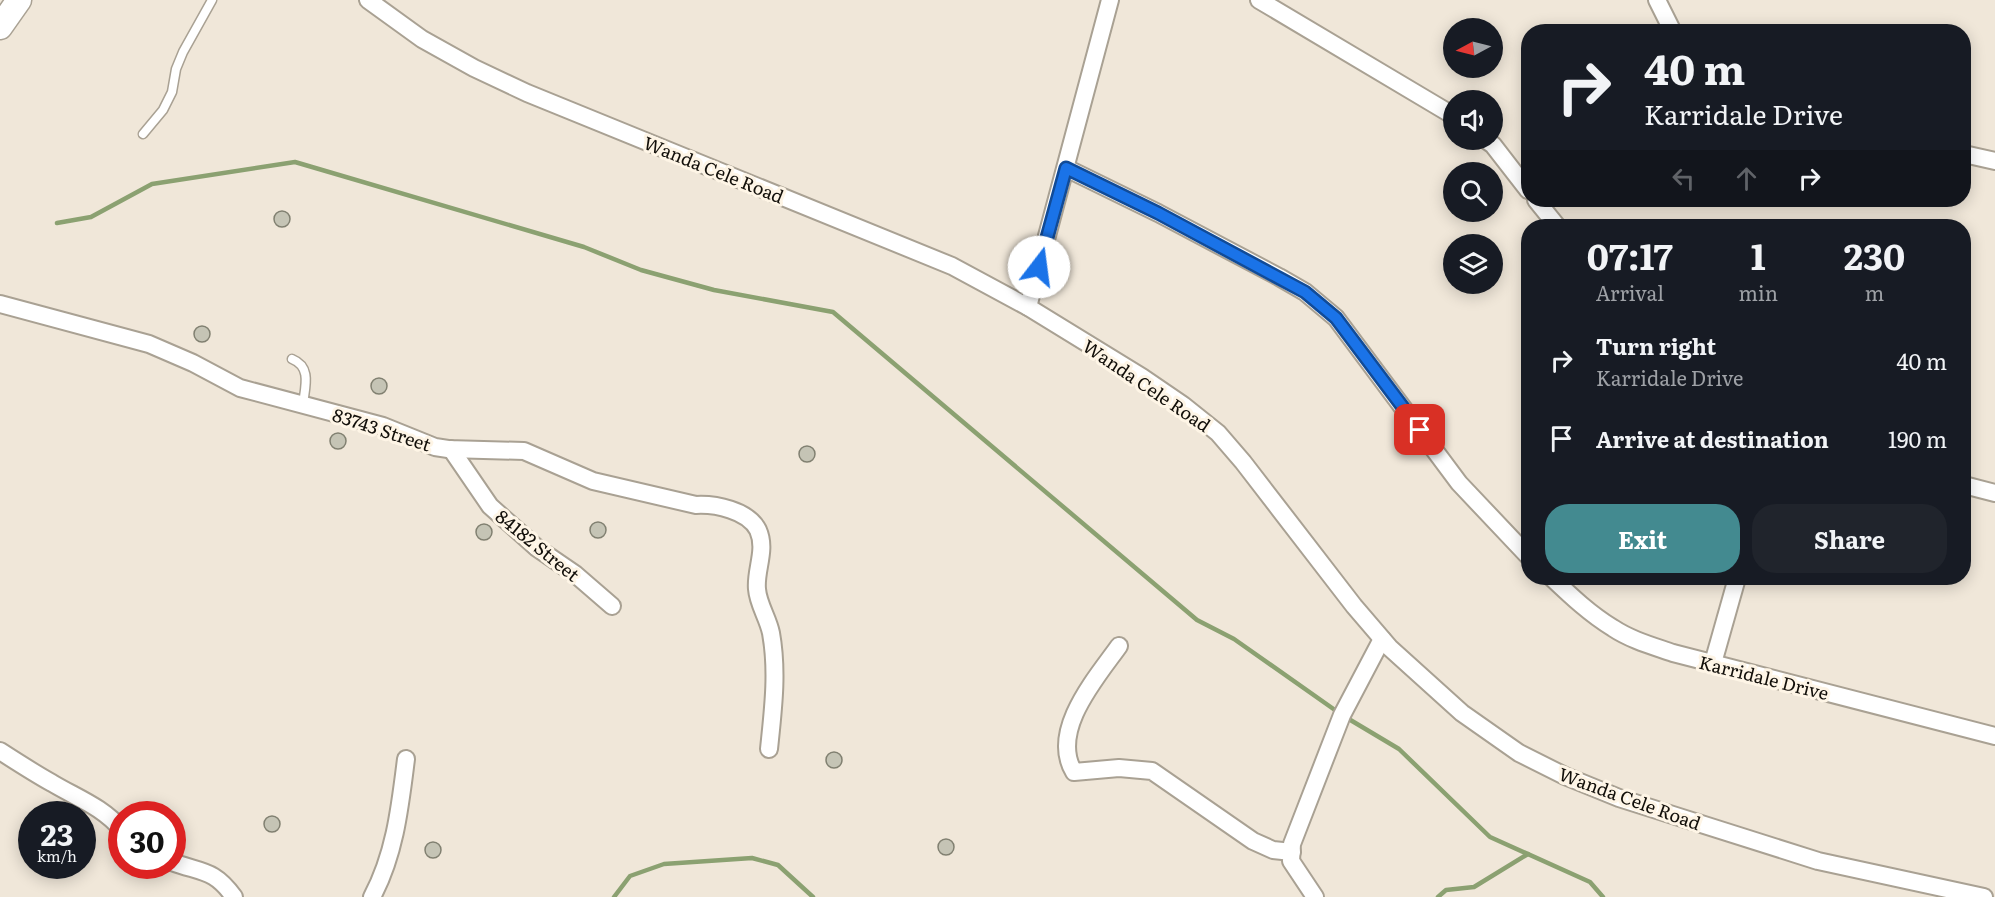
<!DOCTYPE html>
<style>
:root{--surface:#171b24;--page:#20242c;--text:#f1f3f6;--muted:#9ea1a6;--accent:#438a90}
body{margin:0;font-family:Literata,serif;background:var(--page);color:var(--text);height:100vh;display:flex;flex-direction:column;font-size:22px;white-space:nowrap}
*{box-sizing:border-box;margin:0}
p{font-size:20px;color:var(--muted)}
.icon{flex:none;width:33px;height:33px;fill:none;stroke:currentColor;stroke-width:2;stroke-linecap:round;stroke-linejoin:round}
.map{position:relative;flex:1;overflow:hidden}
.side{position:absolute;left:1521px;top:219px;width:450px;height:366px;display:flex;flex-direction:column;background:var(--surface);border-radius:24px;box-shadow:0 3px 15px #0003}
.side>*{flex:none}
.banner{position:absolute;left:1521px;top:24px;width:450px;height:183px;border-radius:24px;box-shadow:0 3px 15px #0003;background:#171b24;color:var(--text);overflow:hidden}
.needle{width:39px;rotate:263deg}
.tools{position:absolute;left:1443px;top:18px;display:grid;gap:12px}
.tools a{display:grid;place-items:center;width:60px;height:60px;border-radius:50%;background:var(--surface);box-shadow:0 3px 15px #0003;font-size:30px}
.speed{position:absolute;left:18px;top:801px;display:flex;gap:12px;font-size:30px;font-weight:700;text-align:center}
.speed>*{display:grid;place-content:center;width:78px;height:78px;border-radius:50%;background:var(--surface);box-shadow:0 3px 15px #0003;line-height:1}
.speed small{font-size:15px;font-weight:400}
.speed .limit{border:9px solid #d22;background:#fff;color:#111}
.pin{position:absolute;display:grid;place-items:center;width:51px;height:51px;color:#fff;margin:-26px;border-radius:12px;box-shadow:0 3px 9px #0006}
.me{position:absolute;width:66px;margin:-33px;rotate:15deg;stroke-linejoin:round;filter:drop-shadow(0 0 4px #0008)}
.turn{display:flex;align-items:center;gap:21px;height:126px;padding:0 24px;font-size:27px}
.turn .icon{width:78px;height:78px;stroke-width:2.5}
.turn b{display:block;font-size:42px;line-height:51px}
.lanes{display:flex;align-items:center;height:57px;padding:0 24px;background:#0003;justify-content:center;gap:30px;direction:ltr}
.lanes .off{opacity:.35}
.eta{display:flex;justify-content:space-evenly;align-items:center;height:102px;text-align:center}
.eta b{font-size:36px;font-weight:700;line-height:42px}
.cta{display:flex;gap:12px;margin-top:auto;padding:12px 24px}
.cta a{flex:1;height:69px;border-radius:24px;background:var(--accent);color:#fff;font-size:24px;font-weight:700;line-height:69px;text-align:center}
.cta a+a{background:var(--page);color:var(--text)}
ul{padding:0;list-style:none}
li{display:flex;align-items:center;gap:18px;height:78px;padding:0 24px}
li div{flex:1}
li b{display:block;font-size:22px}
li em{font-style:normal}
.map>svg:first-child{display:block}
</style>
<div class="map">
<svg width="1995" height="897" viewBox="0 0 1995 897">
<rect width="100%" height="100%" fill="#f0e7d9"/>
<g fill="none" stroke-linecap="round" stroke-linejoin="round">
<g stroke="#8ba171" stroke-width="4.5">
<polyline points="57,223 91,217 152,184 295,162 584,247 641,270 714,290 833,312 1197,620 1234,639 1342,715 1399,749 1490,837 1590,882 1603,897"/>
<polyline points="614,897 630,876 664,864 752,858 778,865 813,897"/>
<polyline points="1438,897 1446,890 1474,887 1528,854"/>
</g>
</g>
<g fill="#c5c4b5" stroke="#818071" stroke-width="1.5">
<circle cx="282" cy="219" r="8"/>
<circle cx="202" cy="334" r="8"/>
<circle cx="379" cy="386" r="8"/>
<circle cx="338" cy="441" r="8"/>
<circle cx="807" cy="454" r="8"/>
<circle cx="598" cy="530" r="8"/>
<circle cx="484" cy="532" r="8"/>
<circle cx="834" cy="760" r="8"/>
<circle cx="272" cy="824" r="8"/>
<circle cx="946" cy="847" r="8"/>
<circle cx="433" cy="850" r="8"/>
</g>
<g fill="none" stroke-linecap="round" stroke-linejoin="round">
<g stroke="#a9a193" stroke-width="11">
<g id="lane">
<polyline points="143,134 163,110 172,92 176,69 183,52 212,0"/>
<path d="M292 359C312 367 305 387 303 404"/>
</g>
</g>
<g stroke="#a9a193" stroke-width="20">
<g id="street">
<polyline points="368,0 422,39 474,68 527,93 952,266 1028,307 1142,377 1183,405 1218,433 1243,462 1354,606 1390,648 1462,713 1519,753 1565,776 1619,798 1818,861 1984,897"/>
<polyline points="1259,0 1454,116"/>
<polyline points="1657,0 1673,32"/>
<polyline points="1486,140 1493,145 1528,190"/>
<polyline points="1964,154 1995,161"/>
<polyline points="1066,168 1158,213 1279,277 1305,292 1336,318 1459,483 1528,556"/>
<polyline points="1536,200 1557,226"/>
<path d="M0 304 149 344 193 363 240 388 383 426 435 447 448 449 524 451 593 481 696 505C715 504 748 510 758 530 767 550 755 570 757 589 758 604 768 618 771 633 778 672 773 710 769 749"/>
<polyline points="1028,307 1110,0"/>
<polyline points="451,449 490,506 537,548 575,574 612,606"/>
<polyline points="1964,485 1995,493"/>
<path d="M1552 578C1571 596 1590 614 1613 628 1631 640 1653 646 1673 653L1995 736"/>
<path d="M1119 646C1097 677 1049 731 1074 772L1119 768 1152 771 1253 841 1273 850 1292 852"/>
<polyline points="1713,663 1737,578"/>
<path d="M0 751C17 762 34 773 52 783 77 798 103 807 122 830"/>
<path d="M172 862C202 873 214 869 234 897"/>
<path d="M372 897C395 854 400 807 406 759"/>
<polyline points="1315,897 1291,861 1292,844 1342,715 1382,639"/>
</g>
</g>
<g stroke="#a9a193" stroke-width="27">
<polyline id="secondary" points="0,27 19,0"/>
</g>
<use href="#lane" stroke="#fff" stroke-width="8"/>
<use href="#street" stroke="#fff" stroke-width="16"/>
<use href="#secondary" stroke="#fff" stroke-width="24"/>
</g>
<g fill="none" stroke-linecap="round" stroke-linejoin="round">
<g stroke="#114b97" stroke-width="15">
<polyline id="route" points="1039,267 1066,168 1158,213 1305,292 1336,318 1420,430"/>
</g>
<use href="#route" stroke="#1a73e8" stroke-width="10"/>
</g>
<g text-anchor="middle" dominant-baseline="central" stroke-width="6" stroke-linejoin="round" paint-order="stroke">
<g font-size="18" fill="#120f0a" stroke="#fef5e6">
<text transform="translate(714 169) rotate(22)">Wanda Cele Road</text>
<text transform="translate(1147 385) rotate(34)">Wanda Cele Road</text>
<text transform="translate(382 429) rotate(18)">83743 Street</text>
<text transform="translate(538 545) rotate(39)">84182 Street</text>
<text transform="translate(1764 677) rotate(14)">Karridale Drive</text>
<text transform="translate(1630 798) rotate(20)">Wanda Cele Road</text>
</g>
</g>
</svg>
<div class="tools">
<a><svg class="needle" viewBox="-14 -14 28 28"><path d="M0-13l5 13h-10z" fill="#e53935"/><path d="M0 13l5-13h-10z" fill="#9ea1a6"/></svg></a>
<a><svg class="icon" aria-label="sound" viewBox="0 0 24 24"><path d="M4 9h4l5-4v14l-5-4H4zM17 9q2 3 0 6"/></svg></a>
<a><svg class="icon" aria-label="search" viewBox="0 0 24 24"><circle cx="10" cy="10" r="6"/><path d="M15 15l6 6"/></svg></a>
<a><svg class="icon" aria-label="layers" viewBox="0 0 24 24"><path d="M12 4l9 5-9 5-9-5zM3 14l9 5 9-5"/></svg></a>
</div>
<div class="speed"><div>23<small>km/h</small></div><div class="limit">30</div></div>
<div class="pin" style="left:1420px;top:430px;background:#d93025"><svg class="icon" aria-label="arrive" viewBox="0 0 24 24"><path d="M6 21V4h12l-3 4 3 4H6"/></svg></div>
<svg class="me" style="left:1039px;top:267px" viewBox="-20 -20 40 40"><circle r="19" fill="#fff"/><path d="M0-13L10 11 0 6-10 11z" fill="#1a73e8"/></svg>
<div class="banner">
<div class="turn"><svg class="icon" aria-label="right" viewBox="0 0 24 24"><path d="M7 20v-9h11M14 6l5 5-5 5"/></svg><div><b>40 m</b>Karridale Drive</div></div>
<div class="lanes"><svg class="icon off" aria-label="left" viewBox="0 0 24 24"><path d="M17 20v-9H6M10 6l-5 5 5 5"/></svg><svg class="icon off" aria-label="ahead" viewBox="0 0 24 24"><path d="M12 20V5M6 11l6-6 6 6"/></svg><svg class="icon" aria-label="right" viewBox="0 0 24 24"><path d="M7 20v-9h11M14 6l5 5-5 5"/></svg></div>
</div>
<section class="side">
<div class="eta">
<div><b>07:17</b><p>Arrival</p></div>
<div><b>1</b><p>min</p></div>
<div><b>230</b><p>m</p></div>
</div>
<ul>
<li><svg class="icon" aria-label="right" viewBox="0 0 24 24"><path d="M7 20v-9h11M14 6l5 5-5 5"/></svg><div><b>Turn right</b><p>Karridale Drive</p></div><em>40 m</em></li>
<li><svg class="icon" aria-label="arrive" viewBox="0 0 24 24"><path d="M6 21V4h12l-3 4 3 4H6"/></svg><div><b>Arrive at destination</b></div><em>190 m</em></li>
</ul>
<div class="cta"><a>Exit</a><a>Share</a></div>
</section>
</div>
